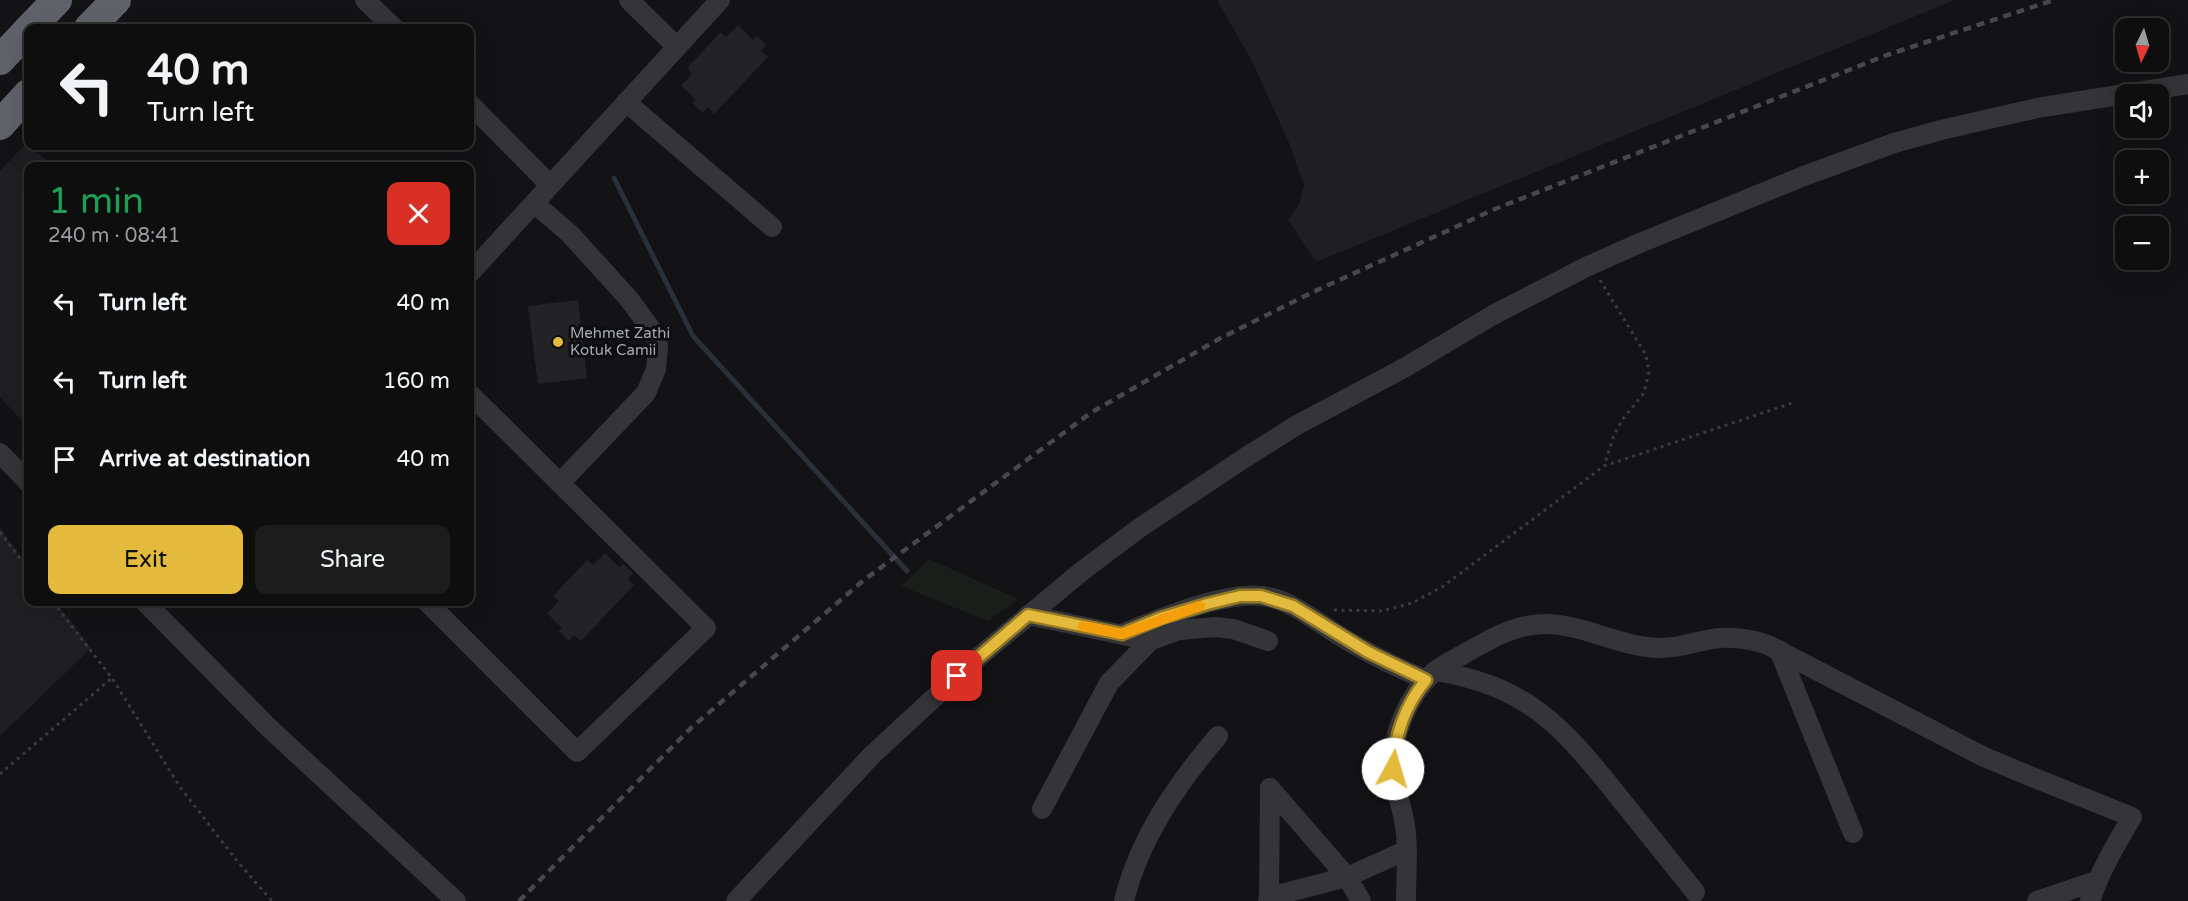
<!DOCTYPE html>
<meta charset="utf-8">
<style>
:root{--surface:#0e0e0f;--page:#1c1c1d;--text:#f1f3f6;--muted:#9b9c9e;--line:#2e2e2f;--accent:#e3ba3b}
body{margin:0;font-family:"Varela Round",sans-serif;background:var(--page);color:var(--text);height:100vh;display:flex;flex-direction:column;font-size:22px;white-space:nowrap}
*{box-sizing:border-box;margin:0}
p{font-size:20px;color:var(--muted)}
.icon{flex:none;width:33px;height:33px;fill:none;stroke:currentColor;stroke-width:2;stroke-linecap:round;stroke-linejoin:round}
.map{position:relative;flex:1;overflow:hidden}
.panel{position:absolute;left:24px;top:162px;width:450px;height:444px;display:flex;flex-direction:column;background:var(--surface);border-radius:12px;box-shadow:0 6px 24px #0002,0 0 0 2px var(--line)}
.panel>*{flex:none}
.banner{position:absolute;left:24px;top:24px;width:450px;height:126px;border-radius:12px;box-shadow:0 6px 24px #0002,0 0 0 2px var(--line);background:#0e0e0f;color:var(--text);overflow:hidden}
.needle{width:39px;rotate:185deg}
.fabs{position:absolute;left:2115px;top:18px;display:grid;gap:12px}
.fabs a{display:grid;place-items:center;width:54px;height:54px;border-radius:12px;background:var(--surface);box-shadow:0 6px 24px #0002,0 0 0 2px var(--line);font-size:30px}
.pin{position:absolute;display:grid;place-items:center;width:51px;height:51px;color:#fff;margin:-26px;border-radius:12px;box-shadow:0 3px 9px #0006}
.me{position:absolute;width:66px;margin:-33px;rotate:6deg;stroke-linejoin:round;filter:drop-shadow(0 0 4px #0008)}
.turn{display:flex;align-items:center;gap:21px;height:126px;padding:0 24px;font-size:27px}
.turn .icon{width:78px;height:78px;stroke-width:2.5}
.turn b{display:block;font-size:42px;line-height:51px}
.round{display:grid;place-items:center;flex:none;width:63px;height:63px;border-radius:12px;background:var(--page)}
.summary{display:flex;align-items:center;justify-content:space-between;height:102px;padding:0 24px}
h1{font-size:36px;font-weight:600;line-height:45px;color:#1e9e55}
.primary-button{display:flex;gap:12px;margin-top:auto;padding:12px 24px}
.primary-button a{flex:1;height:69px;border-radius:12px;background:var(--accent);color:#111;font-size:24px;font-weight:600;line-height:69px;text-align:center}
.primary-button a+a{background:var(--page);color:var(--text)}
ul{padding:0;list-style:none}
li{display:flex;align-items:center;gap:18px;height:78px;padding:0 24px}
li div{flex:1}
li b{display:block;font-size:22px}
li em{font-style:normal}
.map>svg:first-child{display:block}
</style>
<div class="map">
<svg width="2188" height="901" viewBox="0 0 2188 901">
<rect width="100%" height="100%" fill="#131214"/>
<g fill="#1f1f21">
<polygon points="1217,0 1955,0 1316,262 1288,219 1299,205 1304,185 1289,143 1253,63"/>
<polygon points="25,145 56,166 28,166 28,427 0,397 0,171"/>
<polygon points="0,528 28,566 28,602 56,602 91,648 0,736"/>
</g>
<polygon fill="#191e1a" points="929,559 1018,599 988,621 901,586"/>
<g fill="none" stroke-linecap="round" stroke-linejoin="round">
<polyline stroke="#2a3037" stroke-width="5" points="614,178 693,336 907,571"/>
</g>
<g fill="#232325">
<polygon points="738,25 753,40 757,36 766,45 761,51 768,57 714,114 708,107 702,113 693,103 696,100 681,86 692,74 687,68 721,32 726,37"/>
<polygon points="578,300 587,378 538,384 528,306"/>
<polygon points="605,553 619,567 623,564 633,573 628,579 634,585 581,641 574,635 569,641 559,631 562,628 547,613 559,601 553,596 587,560 593,565"/>
</g>
<g fill="none" stroke-linecap="round" stroke-linejoin="round">
<g stroke="#3a3b3f" stroke-width="3" stroke-dasharray="3 4.5" stroke-linecap="butt">
<polyline points="1600,280 1646,355 1649,372 1644,393 1622,420 1614,435 1604,466"/>
<polyline points="0,532 28,569"/>
<polyline points="53,602 112,678 180,787 237,861 272,901"/>
<polyline points="1334,610 1382,611 1412,603 1442,587 1604,466 1795,402"/>
<polyline points="0,774 112,678"/>
</g>
<g stroke="#343439" stroke-width="20">
<polyline points="365,0 394,28"/>
<polyline points="629,0 677,47"/>
<polyline points="626,102 772,227"/>
<polyline points="470,104 550,185"/>
<polyline points="534,203 570,234 629,299 656,336 658,347 656,369 646,393 560,483"/>
<polyline points="470,273 720,0"/>
<polyline points="0,453 28,482"/>
<polyline points="145,602 266,725 456,901"/>
<polyline points="427,602 577,752 706,628 470,394"/>
<polyline points="1028,615 1133,637"/>
<path d="M1122 634C1158 619 1224 591 1263 596 1292 600 1315 621 1340 636 1367 653 1396 667 1426 680"/>
<polyline points="1779,650 1853,833"/>
<path d="M1435 671C1528 686 1562 726 1618 796 1644 828 1669 860 1695 892"/>
<polyline points="1270,788 1347,877 1361,901"/>
<polyline points="1042,809 1109,683 1151,640 1179,630 1215,627 1233,629 1268,641"/>
<polyline points="1269,897 1270,788"/>
<polyline points="736,901 872,755 975,660 1082,571 1138,529 1246,457 1297,425 1404,368 1493,315 1586,267 1640,243 1804,176 1894,143 1941,130 2037,108 2188,84"/>
<path d="M1124 901C1139 839 1177 784 1218 736"/>
<polyline points="1268,901 1269,897 1347,877 1407,850"/>
<path d="M1406 901C1406 878 1408 856 1406 833 1404 811 1395 791 1393 770 1391 736 1408 695 1434 672 1445 663 1458 658 1469 651 1494 637 1516 624 1545 624 1580 624 1613 643 1647 647 1673 651 1694 641 1719 638 1736 637 1752 639 1768 645L1982 756 2032 777 2132 817C2116 844 2100 871 2090 901"/>
<polyline points="2037,901 2096,881"/>
</g>
<g stroke="#606269" stroke-width="30">
<polyline points="30,28 57,0"/>
<polyline points="89,28 116,0"/>
<polyline points="0,60 28,30"/>
<polyline points="0,125 28,94"/>
</g>
<polyline stroke="#47484d" stroke-width="4.5" stroke-dasharray="8 6" stroke-linecap="butt" points="519,901 692,727 864,580 1092,412 1219,339 1313,292 1495,209 1887,55 2054,0"/>
</g>
<g fill="none" stroke-linecap="round" stroke-linejoin="round">
<g stroke="#947926" stroke-width="15">
<path id="route" d="M957 676 1028 615 1122 634 1161 618 1207 604 1240 596H1261L1293 606 1368 652 1426 680C1405 705 1394 737 1393 769"/>
</g>
<use href="#route" stroke="#e3ba3b" stroke-width="10"/>
<polyline stroke="#f59e0b" stroke-width="10" points="1083,626 1122,634 1200,606"/>
</g>
<circle fill="#e3ba3b" stroke="#0e0d0f" stroke-width="2" cx="558" cy="342" r="6"/>
<g text-anchor="middle" dominant-baseline="central" stroke-width="6" stroke-linejoin="round" paint-order="stroke">
<g font-size="15" fill="#a5a8b3" stroke="#0e0d0f" text-anchor="start">
<text x="570" y="333">Mehmet Zathi<tspan x="570" dy="17">Kotuk Camii</tspan></text>
</g>
</g>
</svg>
<div class="fabs">
<a><svg class="needle" viewBox="-14 -14 28 28"><path d="M0-13l5 13h-10z" fill="#e53935"/><path d="M0 13l5-13h-10z" fill="#9b9c9e"/></svg></a>
<a><svg class="icon" aria-label="sound" viewBox="0 0 24 24"><path d="M4 9h4l5-4v14l-5-4H4zM17 9q2 3 0 6"/></svg></a>
<a>+</a>
<a>−</a>
</div>
<div class="pin" style="left:957px;top:676px;background:#d93025"><svg class="icon" aria-label="arrive" viewBox="0 0 24 24"><path d="M6 21V4h12l-3 4 3 4H6"/></svg></div>
<svg class="me" style="left:1393px;top:769px" viewBox="-20 -20 40 40"><circle r="19" fill="#fff"/><path d="M0-13L10 11 0 6-10 11z" fill="#e3ba3b"/></svg>
<div class="banner">
<div class="turn"><svg class="icon" aria-label="left" viewBox="0 0 24 24"><path d="M17 20v-9H6M10 6l-5 5 5 5"/></svg><div><b>40 m</b>Turn left</div></div>
</div>
<section class="panel">
<div class="summary"><div><h1>1 min</h1><p>240 m · 08:41</p></div><a class="round" style="background:#d93025;color:#fff"><svg class="icon" aria-label="close" viewBox="0 0 24 24"><path d="M6 6l12 12M18 6L6 18"/></svg></a></div>
<ul>
<li><svg class="icon" aria-label="left" viewBox="0 0 24 24"><path d="M17 20v-9H6M10 6l-5 5 5 5"/></svg><div><b>Turn left</b></div><em>40 m</em></li>
<li><svg class="icon" aria-label="left" viewBox="0 0 24 24"><path d="M17 20v-9H6M10 6l-5 5 5 5"/></svg><div><b>Turn left</b></div><em>160 m</em></li>
<li><svg class="icon" aria-label="arrive" viewBox="0 0 24 24"><path d="M6 21V4h12l-3 4 3 4H6"/></svg><div><b>Arrive at destination</b></div><em>40 m</em></li>
</ul>
<div class="primary-button"><a>Exit</a><a>Share</a></div>
</section>
</div>
